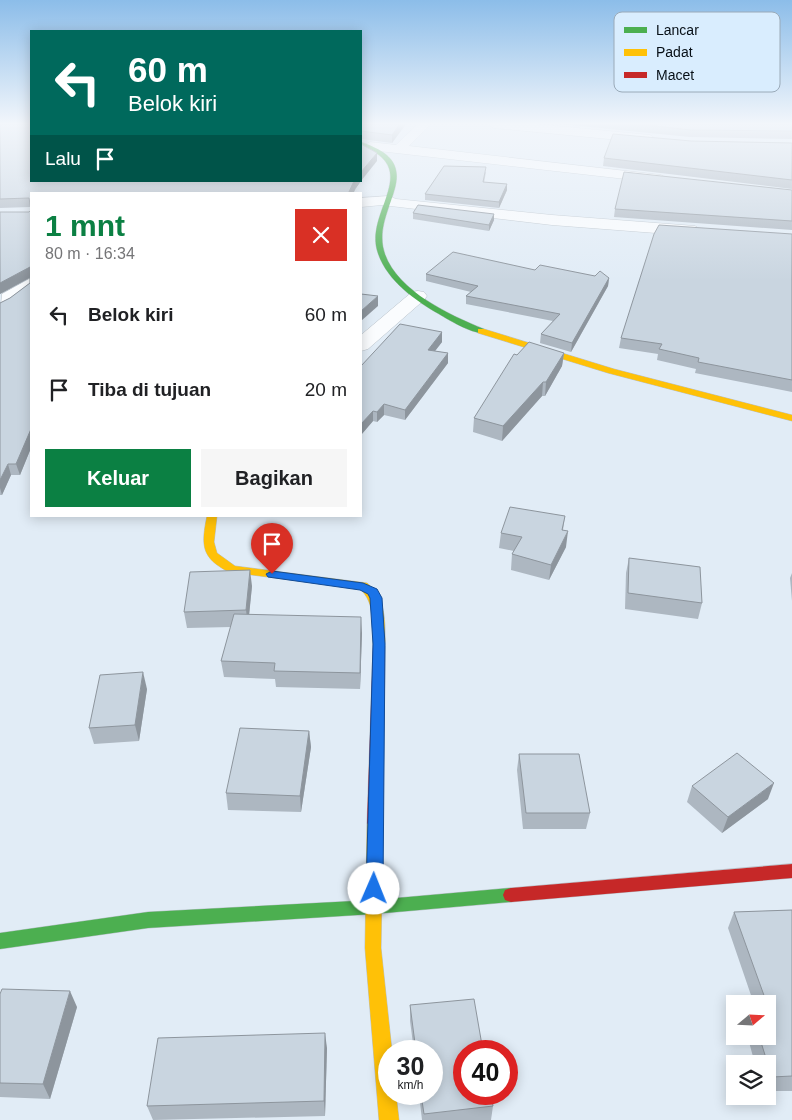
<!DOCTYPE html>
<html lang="id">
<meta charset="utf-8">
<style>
:root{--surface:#fff;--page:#f6f6f6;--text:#202124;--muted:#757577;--accent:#0b8043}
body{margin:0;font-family:Helvetica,sans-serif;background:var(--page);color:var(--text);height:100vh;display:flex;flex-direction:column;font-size:19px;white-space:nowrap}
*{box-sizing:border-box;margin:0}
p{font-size:16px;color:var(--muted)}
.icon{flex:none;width:28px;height:28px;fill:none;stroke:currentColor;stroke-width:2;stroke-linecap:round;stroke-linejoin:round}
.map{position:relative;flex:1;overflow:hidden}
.sheet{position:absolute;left:30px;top:192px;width:332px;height:325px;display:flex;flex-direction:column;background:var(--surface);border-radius:0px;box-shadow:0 2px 12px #0003}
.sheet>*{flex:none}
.guide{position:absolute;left:30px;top:30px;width:332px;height:152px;border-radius:0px;box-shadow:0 2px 12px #0003;background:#00695c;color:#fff;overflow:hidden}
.needle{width:32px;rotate:71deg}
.buttons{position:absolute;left:726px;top:995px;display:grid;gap:10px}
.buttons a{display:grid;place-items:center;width:50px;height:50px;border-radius:0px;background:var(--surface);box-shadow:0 2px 12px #0003;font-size:25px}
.speed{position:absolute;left:378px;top:1040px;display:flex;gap:10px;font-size:25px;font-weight:700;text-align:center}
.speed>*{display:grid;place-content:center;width:65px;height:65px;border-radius:50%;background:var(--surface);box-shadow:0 2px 12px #0003;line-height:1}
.speed small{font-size:12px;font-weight:400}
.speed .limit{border:8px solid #d22;background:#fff;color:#111}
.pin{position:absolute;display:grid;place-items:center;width:42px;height:42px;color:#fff;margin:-51px -21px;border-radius:50% 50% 50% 0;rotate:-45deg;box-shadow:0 0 5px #0007}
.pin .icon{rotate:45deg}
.me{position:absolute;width:55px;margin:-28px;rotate:1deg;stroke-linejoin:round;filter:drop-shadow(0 0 4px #0008)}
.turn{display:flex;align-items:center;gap:18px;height:105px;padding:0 15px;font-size:22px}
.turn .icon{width:65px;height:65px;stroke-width:2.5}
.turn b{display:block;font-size:35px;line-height:42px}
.then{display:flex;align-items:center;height:48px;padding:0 15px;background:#0003;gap:10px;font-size:19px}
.round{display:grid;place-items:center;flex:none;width:52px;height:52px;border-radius:0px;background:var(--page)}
.head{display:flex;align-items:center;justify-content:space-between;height:85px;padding:0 15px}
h1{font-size:30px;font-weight:700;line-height:38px;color:var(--accent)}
.action{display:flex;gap:10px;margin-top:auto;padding:10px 15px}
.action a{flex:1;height:58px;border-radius:0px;background:var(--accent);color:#fff;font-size:20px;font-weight:700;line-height:58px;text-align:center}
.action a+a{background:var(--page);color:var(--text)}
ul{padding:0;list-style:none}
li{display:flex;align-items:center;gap:15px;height:75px;padding:0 15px}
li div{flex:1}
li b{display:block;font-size:19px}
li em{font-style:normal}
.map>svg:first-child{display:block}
</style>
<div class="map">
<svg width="792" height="1120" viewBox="0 0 792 1120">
<rect width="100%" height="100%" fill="#e1ecf6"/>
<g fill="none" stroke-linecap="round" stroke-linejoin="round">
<g stroke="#b8c1c9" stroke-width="1">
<g id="street">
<polygon points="418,124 431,124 409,146 661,175 668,179 661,183 370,150 363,146 370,142 396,145"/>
<polygon points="488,124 536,124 650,135 656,139 650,143 494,128"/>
<polygon points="389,196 396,199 552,215 695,226 703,231 695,236 552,225 382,205 361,207 361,198"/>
<path d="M31 278V291C22 297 9 311 0 314L2 294Z"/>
<polygon points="418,291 424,292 427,296 424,300 368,349 361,351 361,335 412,292"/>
</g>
</g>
<g stroke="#b8c1c9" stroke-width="1">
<g id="fast">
<path d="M361 142C431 165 375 204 383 247 391 288 449 315 484 329V333C472 334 449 320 439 314 414 300 385 279 377 250 366 210 423 168 361 146Z"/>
<polygon points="511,888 517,890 519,895 517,900 511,902 374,914 148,928 0,949 0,933 148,912 374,900"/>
</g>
</g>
<g stroke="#b8c1c9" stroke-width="1">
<g id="slow">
<polygon points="478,329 484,329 614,369 792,415 792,421 608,373 478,333"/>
<path d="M207 516H217L214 542 217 553 235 566 367 583C383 596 385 614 385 634 385 639 386 644 383 649H375L373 646C372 627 376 603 360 589L229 572C201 558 201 545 207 516Z"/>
<polygon points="375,817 380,819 383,823 381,948 392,1051 389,1051 389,1094 396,1094 399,1120 379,1120 365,948 367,823 370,819"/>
</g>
</g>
<g stroke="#b8c1c9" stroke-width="1">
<g id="jam">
<polygon points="379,642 383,643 385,646 383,823 380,827 375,829 370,827 367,823 373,646 375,643"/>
<polygon points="792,864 792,878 511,902 505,900 503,895 505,890 511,888"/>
</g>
</g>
<use href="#street" fill="#fafcfe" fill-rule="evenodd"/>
<use href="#fast" fill="#4caf50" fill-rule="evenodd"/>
<use href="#slow" fill="#ffc107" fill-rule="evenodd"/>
<use href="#jam" fill="#c62828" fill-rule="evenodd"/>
</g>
<g fill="#adb7c1">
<polygon points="0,124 31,181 361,181 356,188 31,194 31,448 20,475 11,475 2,495 0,495 0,303 10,298 30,283 30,278 0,294 0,212 29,212 31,210 30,207 0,208"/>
<polygon points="361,124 406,124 392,143 361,139"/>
<polygon points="559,124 792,124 792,139 690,137"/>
<polygon points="691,141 792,143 792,189 603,166 604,158"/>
<polygon points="486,172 484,183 507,184 507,190 499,208 425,200 425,194"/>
<polygon points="792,190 792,230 614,217 615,209"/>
<polygon points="413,213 494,214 494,220 489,231 413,219"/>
<polygon points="792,235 792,392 695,373 696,369 657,360 658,354 619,348 621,338"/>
<polygon points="535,270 609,278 608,286 571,352 540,343 541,334 553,321 466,304 466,296 471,292 426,281 426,274"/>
<polygon points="442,332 442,342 435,351 448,353 448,363 405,420 384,415 377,422 373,421 361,435 361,366"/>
<polygon points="564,353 562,366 545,396 542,396 502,441 473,432 474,418 517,355"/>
<polygon points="565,516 563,530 566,547 549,580 511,570 512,554 514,551 499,548 501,533"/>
<polygon points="629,558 702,603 698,619 625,609 626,573"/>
<polygon points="792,573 792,601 790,578"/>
<polygon points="252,586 249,614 362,633 360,689 276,687 275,679 224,677 221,661 231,627 187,628 184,612"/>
<polygon points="147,689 139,741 94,744 89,728"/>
<polygon points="309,731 311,747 301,812 228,810 226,793"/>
<polygon points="519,754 590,813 586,829 523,829 517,770"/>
<polygon points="692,786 768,799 722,833 687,802"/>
<polygon points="792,910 792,1091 768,1091 768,1064 755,1064 749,1042 751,1036 768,1036 768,1004 754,1004 728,928 734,912"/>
<polygon points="0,994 77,1007 50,1099 0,1097"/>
<polygon points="410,1005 493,1106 491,1120 422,1120 419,1094 431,1094 431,1051 414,1051 410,1021"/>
<polygon points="327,1048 325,1116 153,1120 147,1106"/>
</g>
<g fill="#8d959d">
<polygon points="400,124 406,124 392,143 392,135"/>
<polygon points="377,153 377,161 361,181 361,172"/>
<polygon points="354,181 361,181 356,188 353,194 348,194"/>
<polygon points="507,184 507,190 499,208 499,202"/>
<polygon points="494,214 494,220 489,231 489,225"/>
<polygon points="30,267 31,277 0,294 0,296 0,283"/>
<polygon points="609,278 608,286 571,352 572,343"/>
<polygon points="378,296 378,306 361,321 361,311"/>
<polygon points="442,332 442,342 428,360 428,350"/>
<polygon points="448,353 448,363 405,420 405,410"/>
<polygon points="564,353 562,366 545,396 546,382"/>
<polygon points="543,382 542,396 502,441 503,426"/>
<polygon points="384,404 384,415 377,422 377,412"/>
<polygon points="373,411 373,421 361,435 361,424"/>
<polygon points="31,429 31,448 20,475 16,464"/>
<polygon points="8,464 11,475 2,495 0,488 0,480"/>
<polygon points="568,531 566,547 549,580 551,565"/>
<polygon points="250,570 252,586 248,626 246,610"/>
<polygon points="361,617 362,633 360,689 360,673"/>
<polygon points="143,672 147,689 139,741 135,725"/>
<polygon points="309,731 311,747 301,812 300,796"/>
<polygon points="774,783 768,799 722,833 728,817"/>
<polygon points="70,991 77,1007 50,1099 43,1084"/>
<polygon points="325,1033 327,1048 325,1116 324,1101"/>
</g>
<g fill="#c9d5e0" stroke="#8d959d">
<polygon points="0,124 31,124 31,181 354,181 348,194 31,194 31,429 16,464 8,464 0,480 0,303 10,298 30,283 30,267 0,283 0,212 29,212 31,210 29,198 0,199"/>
<polygon points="361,124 400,124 392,135 361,131"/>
<polygon points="637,124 792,124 792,131 691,130"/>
<polygon points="613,134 691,141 792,143 792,180 604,158"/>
<polygon points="361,144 377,153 361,172"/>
<polygon points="444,166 486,167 483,182 507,184 499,202 425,194"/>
<polygon points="624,172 792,190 792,221 615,209"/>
<polygon points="418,205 494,214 489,225 413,213"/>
<polygon points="659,225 792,234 792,380 698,362 699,358 659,349 662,344 621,338 654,234"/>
<polygon points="453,252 535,270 540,265 595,276 600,271 609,278 572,343 541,334 560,314 466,296 478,286 426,274"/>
<polygon points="361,294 378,296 361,311"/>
<polygon points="400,324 442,332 428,350 448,353 405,410 384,404 377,412 373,411 361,424 361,366"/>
<polygon points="529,342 564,353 546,382 543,382 503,426 474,418 514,354 517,355"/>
<polygon points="510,507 565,516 562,530 568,531 551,565 512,554 522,537 501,533"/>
<polygon points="629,558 700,567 702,603 628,593"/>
<polygon points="250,570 246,610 184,612 190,572"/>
<polygon points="234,614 361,617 360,673 274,671 275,663 221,661"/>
<polygon points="143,672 135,725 89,728 100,675"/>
<polygon points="240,728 309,731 300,796 226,793"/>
<polygon points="737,753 774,783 728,817 692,786"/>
<polygon points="519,754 579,754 590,813 526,813"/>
<polygon points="792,910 792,1076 772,1077 759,1036 768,1036 768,1026 775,1026 734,912"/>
<polygon points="2,989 70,991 43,1084 0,1083 0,994"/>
<polygon points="474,999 483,1051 464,1051 464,1094 491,1094 493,1106 424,1114 421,1094 431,1094 431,1051 416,1051 410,1005"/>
<polygon points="325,1033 324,1101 147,1106 158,1038"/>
</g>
<linearGradient id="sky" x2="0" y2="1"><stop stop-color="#8cbde9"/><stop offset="0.44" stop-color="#f2f6fb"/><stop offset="1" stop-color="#f2f6fb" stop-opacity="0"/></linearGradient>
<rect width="792" height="281" fill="url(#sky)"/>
<polygon fill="#1a73e8" stroke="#114b97" points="272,571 363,583 377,589 382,598 385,644 383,889 380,894 374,896 369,894 366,889 373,644 370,598 368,594 360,590 268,577 266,574"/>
<rect x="614" y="12" width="166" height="80" rx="8" fill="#d9edfe" stroke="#9aaab8" stroke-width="1"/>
<rect x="624" y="27" width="23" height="6" fill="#4caf50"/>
<rect x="624" y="49" width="23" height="7" fill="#ffc107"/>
<rect x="624" y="72" width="23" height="6" fill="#c62828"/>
<g font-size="14" fill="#070f16">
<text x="656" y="35">Lancar</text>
<text x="656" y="57">Padat</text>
<text x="656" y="80">Macet</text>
</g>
</svg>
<div class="buttons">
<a><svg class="needle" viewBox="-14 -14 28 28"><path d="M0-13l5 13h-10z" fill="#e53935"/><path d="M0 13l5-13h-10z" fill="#757577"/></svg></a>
<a><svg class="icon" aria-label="layers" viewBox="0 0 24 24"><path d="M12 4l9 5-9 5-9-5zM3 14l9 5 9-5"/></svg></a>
</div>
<div class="speed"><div>30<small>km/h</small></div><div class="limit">40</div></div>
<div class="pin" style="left:272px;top:574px;background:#d93025"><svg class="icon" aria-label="arrive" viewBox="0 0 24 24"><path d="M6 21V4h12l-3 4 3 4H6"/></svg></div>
<svg class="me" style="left:374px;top:889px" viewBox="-20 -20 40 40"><circle r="19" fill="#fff"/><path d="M0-13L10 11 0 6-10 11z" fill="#1a73e8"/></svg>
<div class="guide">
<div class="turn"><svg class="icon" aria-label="left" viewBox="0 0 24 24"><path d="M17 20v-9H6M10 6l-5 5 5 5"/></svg><div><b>60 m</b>Belok kiri</div></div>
<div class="then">Lalu<svg class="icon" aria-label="arrive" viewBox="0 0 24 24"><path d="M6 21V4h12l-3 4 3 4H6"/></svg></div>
</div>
<section class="sheet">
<div class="head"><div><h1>1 mnt</h1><p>80 m · 16:34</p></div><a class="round" style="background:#d93025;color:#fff"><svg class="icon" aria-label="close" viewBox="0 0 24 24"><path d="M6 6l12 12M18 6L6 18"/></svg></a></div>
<ul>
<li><svg class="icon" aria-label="left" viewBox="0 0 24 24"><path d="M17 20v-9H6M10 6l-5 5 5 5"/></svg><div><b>Belok kiri</b></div><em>60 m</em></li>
<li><svg class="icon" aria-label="arrive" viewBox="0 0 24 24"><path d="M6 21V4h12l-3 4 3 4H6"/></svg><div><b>Tiba di tujuan</b></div><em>20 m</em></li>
</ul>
<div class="action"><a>Keluar</a><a>Bagikan</a></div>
</section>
</div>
